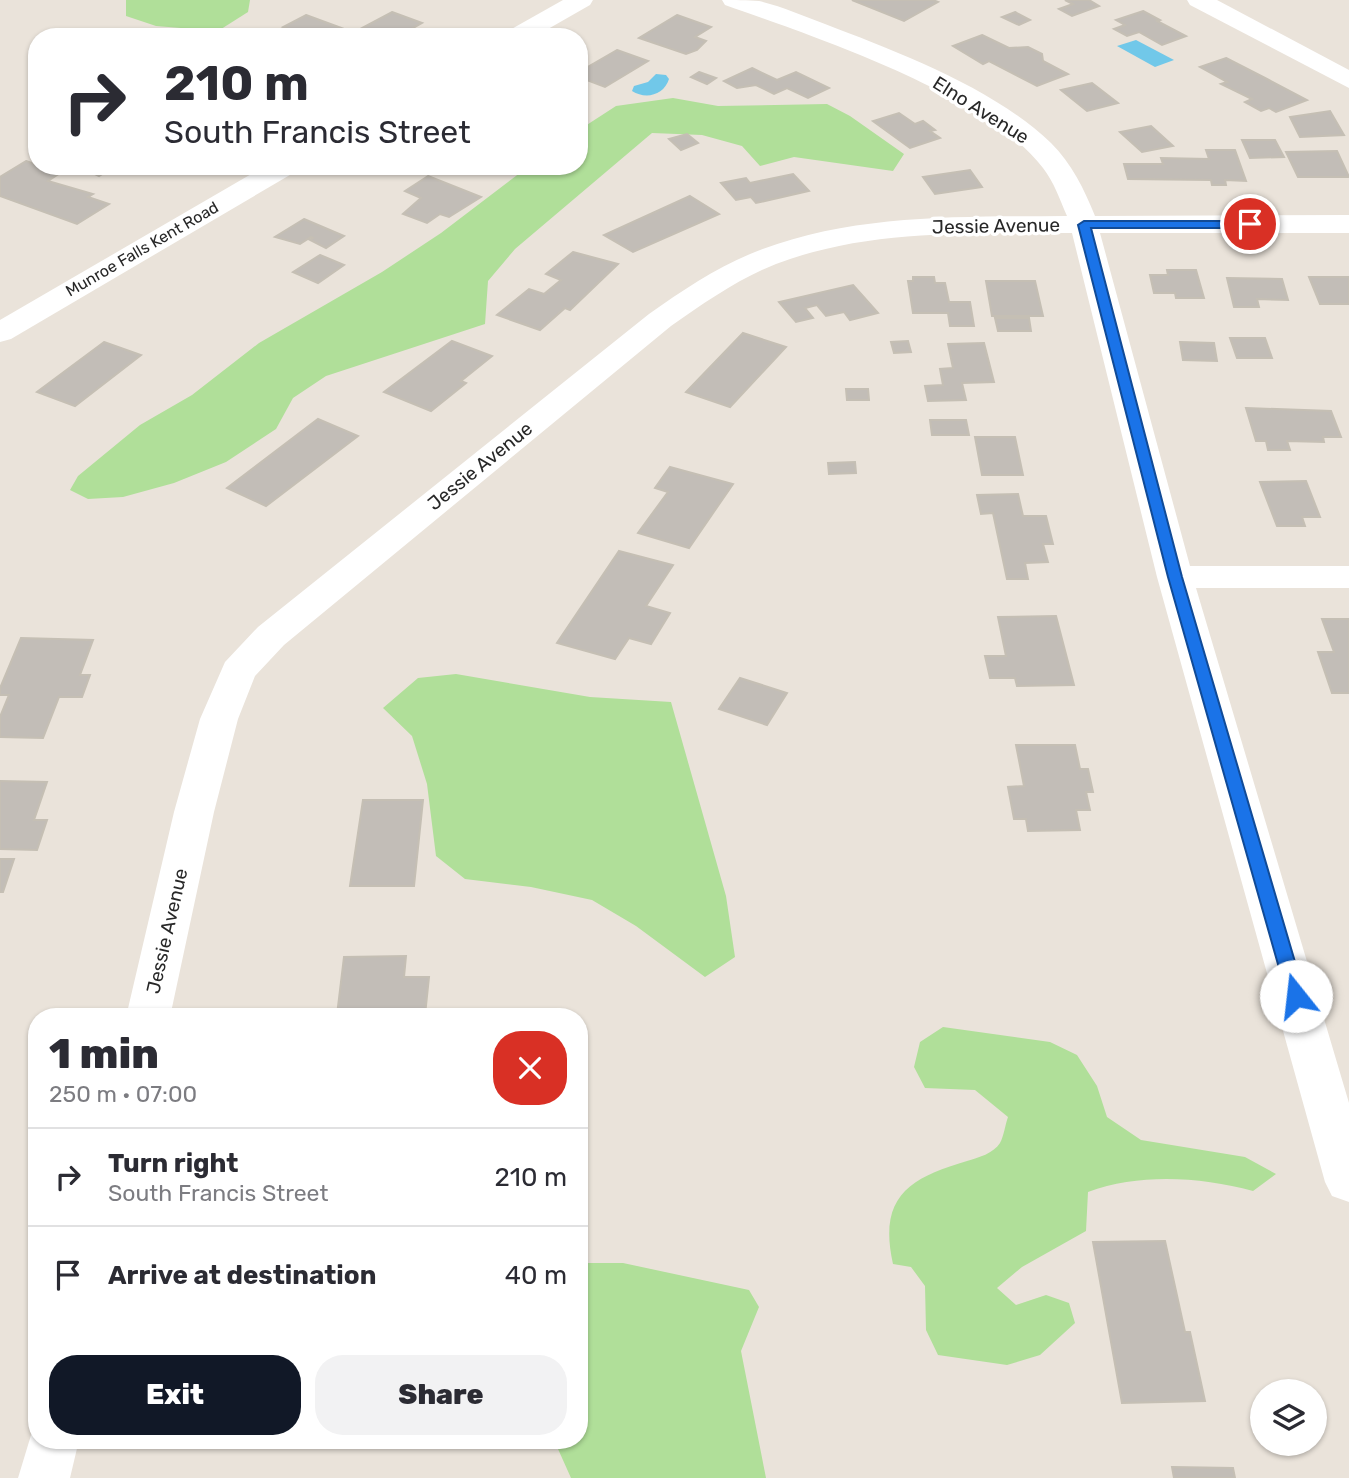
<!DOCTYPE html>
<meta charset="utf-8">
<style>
:root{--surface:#fff;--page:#f2f2f3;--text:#2b2b33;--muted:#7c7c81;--line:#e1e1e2;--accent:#111827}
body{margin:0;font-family:Rubik,sans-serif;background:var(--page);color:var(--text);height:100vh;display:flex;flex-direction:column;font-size:26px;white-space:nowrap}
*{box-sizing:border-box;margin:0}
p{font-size:23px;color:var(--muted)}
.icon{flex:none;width:38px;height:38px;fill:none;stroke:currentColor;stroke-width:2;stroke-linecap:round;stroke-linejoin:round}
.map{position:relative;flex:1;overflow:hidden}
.details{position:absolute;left:28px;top:1008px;width:560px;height:441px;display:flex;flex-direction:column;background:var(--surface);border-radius:28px;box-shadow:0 2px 5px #0004}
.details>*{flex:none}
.guide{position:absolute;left:28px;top:28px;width:560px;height:147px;border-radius:28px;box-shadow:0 2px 5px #0004;background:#fff;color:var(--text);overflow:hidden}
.fabs{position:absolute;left:1250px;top:1379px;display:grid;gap:14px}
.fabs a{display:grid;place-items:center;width:77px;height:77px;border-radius:50%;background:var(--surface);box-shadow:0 2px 5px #0004;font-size:35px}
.pin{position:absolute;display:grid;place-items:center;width:60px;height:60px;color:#fff;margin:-30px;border:4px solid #fff;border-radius:50%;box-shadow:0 2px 7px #0007}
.me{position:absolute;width:77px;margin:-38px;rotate:344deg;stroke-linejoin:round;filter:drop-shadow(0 0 5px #0008)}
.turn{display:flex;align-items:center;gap:24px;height:147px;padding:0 21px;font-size:32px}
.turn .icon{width:91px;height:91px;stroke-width:2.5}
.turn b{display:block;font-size:49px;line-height:60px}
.round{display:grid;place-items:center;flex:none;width:74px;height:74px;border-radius:28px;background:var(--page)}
.head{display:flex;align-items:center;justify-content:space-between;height:119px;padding:0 21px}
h1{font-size:42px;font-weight:800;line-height:52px}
.button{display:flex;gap:14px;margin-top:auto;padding:14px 21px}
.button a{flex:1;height:80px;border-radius:28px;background:var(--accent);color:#fff;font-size:28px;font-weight:800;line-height:80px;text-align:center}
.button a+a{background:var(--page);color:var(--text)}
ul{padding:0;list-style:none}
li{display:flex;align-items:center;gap:21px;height:98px;padding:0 21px;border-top:2px solid var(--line)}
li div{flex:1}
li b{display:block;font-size:26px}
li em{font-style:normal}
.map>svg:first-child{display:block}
</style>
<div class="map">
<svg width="1349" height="1478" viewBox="0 0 1349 1478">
<rect width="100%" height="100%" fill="#eae3da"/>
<g fill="#b0df99">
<polygon points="126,0 250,0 248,12 218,31 156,26 126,16"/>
<polygon points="673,98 718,106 827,104 850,116 904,154 893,171 794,157 760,166 742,146 702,135 652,133 515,249 488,281 485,324 326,376 293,398 276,429 226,462 174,483 123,497 88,499 70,490 78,476 140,425 192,395 259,343 382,272 441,233 529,166 579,166 579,130 616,106"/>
<polygon points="456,674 590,697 671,702 726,896 735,957 705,977 636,926 592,900 531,887 465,879 436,856 427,784 412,736 383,708 418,678"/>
<path d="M943 1027 1050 1042 1077 1055 1097 1086 1107 1117 1141 1140 1245 1157 1276 1174 1253 1191C1200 1177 1140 1173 1088 1192L1086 1231 1022 1267 997 1288 1016 1305 1046 1295 1069 1303 1075 1323 1040 1355 1007 1365 938 1355 926 1330 925 1286 911 1267 893 1264C878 1197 909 1178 967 1161 978 1158 994 1153 1000 1143 1004 1136 1005 1125 1008 1117L975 1090 925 1088 914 1067 920 1042Z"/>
<polygon points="579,1263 623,1263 749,1290 759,1307 741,1351 766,1478 571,1478 554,1440 579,1440"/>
</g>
<g fill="#71c8e9">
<polygon points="1136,40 1174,60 1155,67 1117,46"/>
<path d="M656 74 666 75 669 79C664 95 646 100 632 91L634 86 648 82Z"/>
</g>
<g fill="#c2bdb7" stroke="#c5bfb4" stroke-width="2">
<polygon points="852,0 933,0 938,2 904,21"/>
<polygon points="1065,0 1089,0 1099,6 1072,16 1059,9 1073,4"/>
<polygon points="1143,11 1160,20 1157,21 1186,36 1162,45 1139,32 1127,36 1114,29 1125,25 1116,20"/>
<polygon points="392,12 422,23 397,37 349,35"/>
<polygon points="1015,12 1030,20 1019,25 1002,17"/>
<polygon points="306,15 344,29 329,37 310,37 283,27"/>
<polygon points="677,15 711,27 695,37 706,41 697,50 686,54 639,38"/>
<polygon points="982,35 1009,48 1028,47 1042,54 1043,61 1068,74 1037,86 989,61 983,64 953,46"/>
<polygon points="617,50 648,61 605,87 579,77 579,72"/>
<polygon points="1226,58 1267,79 1307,100 1276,112 1269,108 1261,111 1245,102 1252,99 1221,84 1227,82 1200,67"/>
<polygon points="752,68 777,80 796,72 829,88 808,98 787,88 774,94 756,85 737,88 724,81"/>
<polygon points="699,72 716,78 707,84 691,77"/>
<polygon points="1092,83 1118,103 1087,111 1061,90"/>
<polygon points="1330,111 1344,135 1300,137 1290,117"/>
<polygon points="899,113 915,124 923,121 935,130 930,131 940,138 910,148 873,121"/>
<polygon points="1151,126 1173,146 1142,152 1120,132"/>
<polygon points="687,134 698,143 681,150 669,139"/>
<polygon points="1242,140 1275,140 1284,157 1250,158"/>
<polygon points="1206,150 1235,150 1246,181 1225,180 1226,185 1212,185 1211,180 1128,179 1124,164 1163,164 1161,158 1209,159"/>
<polygon points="1337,151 1349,177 1298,177 1286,152"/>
<polygon points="26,161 60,173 48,181 93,194 88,197 109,204 77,224 0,196 0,177"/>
<polygon points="79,166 114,166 99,176"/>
<polygon points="970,170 982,187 935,194 923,177"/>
<polygon points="793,174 809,191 756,203 751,197 736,200 721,183 746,178 750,183"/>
<polygon points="428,176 481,197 449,217 440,214 427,223 403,214 421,198 405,191"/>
<polygon points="690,196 719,214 633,252 604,235"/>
<polygon points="304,219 344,236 326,248 310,240 313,238 311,237 300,244 275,237"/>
<polygon points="573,252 618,264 570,310 565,308 540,330 497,315 529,289 544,294 561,280 546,274"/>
<polygon points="320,255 344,265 318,283 293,272"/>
<polygon points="1167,270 1196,270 1204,298 1176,298 1175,293 1154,293 1150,275 1168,275"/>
<polygon points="913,277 934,277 935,283 945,283 949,302 970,302 974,326 950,326 948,313 913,313 908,281 913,281"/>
<polygon points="1309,277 1349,277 1349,304 1320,304"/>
<polygon points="1227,278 1282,279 1288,300 1257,299 1259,307 1234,307"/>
<polygon points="986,281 1035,281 1043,316 992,316"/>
<polygon points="853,285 878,313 850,320 844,312 826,316 817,305 805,308 813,318 796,322 779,302"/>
<polygon points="995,318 1029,318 1031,331 998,331"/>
<polygon points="743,333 786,347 730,407 686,392"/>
<polygon points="1230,338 1265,338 1272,358 1237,358"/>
<polygon points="452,341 492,356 461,381 466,383 431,411 384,392"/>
<polygon points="908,341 911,352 894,353 891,342"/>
<polygon points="104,342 141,355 75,406 37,392"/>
<polygon points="1180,342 1214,343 1217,361 1183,360"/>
<polygon points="984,343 994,382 962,383 966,400 928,401 925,386 943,385 940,369 953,368 948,344"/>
<polygon points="846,389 868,389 869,400 847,400"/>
<polygon points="1246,408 1331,411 1341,437 1323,437 1324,442 1287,441 1290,450 1268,450 1266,441 1256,441"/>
<polygon points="318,419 358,436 266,506 227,488"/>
<polygon points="930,420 966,420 969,435 932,435"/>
<polygon points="975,437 1015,437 1023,475 982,475"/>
<polygon points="855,462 856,473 829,474 828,463"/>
<polygon points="670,467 733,484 689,548 638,533 668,492 655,488"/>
<polygon points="1306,481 1320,517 1302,517 1305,526 1277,526 1260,482"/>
<polygon points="1018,494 1023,516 1046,516 1053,544 1043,544 1048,562 1025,563 1028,579 1007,579 993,513 981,514 977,495"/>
<polygon points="619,551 673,565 646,606 670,613 651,644 629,638 615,659 557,643"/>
<polygon points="1056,616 1074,685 1017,686 1015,678 990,678 985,656 1006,656 998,617"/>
<polygon points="1322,619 1349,619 1349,693 1332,693 1318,652 1334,652"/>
<polygon points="21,638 93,640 80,675 90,675 82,697 59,697 43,738 0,737 0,717 9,695 0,695 0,688"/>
<polygon points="740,678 787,693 767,725 719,709"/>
<polygon points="1016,745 1075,745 1080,769 1088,769 1093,792 1086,792 1090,810 1076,810 1080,830 1028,831 1026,819 1014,819 1008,787 1024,786"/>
<polygon points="0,781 47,782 34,820 47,820 37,850 0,849"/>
<polygon points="363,800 423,800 414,886 350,886"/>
<polygon points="0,859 14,859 3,892 0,892"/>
<polygon points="406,956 404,977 429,977 425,1015 337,1015 344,957"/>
<polygon points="1165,1241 1185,1332 1190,1332 1205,1401 1122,1403 1093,1242"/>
<polygon points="1172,1467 1233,1468 1235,1478 1174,1478"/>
</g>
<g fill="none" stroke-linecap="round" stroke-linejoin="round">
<g fill="#fff" fill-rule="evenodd">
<path d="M722 0C734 0 748 0 759 1 781 6 803 16 825 24 898 52 994 88 1051 143 1072 164 1084 189 1095 216L1349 215V233H1100L1190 566H1349V588H1196L1349 1103V1202L1332 1196 1325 1182 1157 577 1072 233C973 234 870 228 776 264 738 279 704 303 671 326L284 645 255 676 238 719 214 812 170 1017H126L174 812 200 719 225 662 258 627 649 314C683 290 717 267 755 252 854 213 962 217 1067 216 1060 200 1054 182 1043 168 987 94 813 36 725 5Z"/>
<polygon points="1187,0 1217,0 1349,70 1349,88 1190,5"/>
<polygon points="35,1422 37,1440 79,1440 70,1478 18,1478"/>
</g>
<g fill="#fff" fill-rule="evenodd">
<polygon points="563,0 593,0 590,5 534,37 503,37 506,32"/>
<polygon points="265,166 299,166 295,172 11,339 0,342 0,320"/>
</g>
</g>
<polygon fill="#1a73e8" stroke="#114b97" stroke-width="2" points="1084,221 1250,221 1256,224 1250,228 1091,228 1182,577 1305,996 1296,1004 1287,996 1168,577 1078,225"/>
<g text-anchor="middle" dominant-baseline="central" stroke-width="7" stroke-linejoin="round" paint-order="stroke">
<g font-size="16" fill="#282828" stroke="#fff">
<text transform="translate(142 249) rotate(-30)">Munroe Falls Kent Road</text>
</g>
<g font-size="19" fill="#282828" stroke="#fff">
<text transform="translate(981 110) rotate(32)">Elno Avenue</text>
<text transform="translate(996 226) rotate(-1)">Jessie Avenue</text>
<text transform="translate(480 466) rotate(-39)">Jessie Avenue</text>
<text transform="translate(167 931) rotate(-77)">Jessie Avenue</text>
</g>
</g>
</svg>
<div class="fabs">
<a><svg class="icon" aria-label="layers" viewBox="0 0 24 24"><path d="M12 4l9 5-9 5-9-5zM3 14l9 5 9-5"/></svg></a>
</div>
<div class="pin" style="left:1250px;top:224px;background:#d93025"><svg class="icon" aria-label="arrive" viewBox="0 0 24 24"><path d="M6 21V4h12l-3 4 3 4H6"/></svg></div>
<svg class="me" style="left:1296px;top:996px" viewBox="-20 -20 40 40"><circle r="19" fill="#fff"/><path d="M0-13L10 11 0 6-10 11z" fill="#1a73e8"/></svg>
<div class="guide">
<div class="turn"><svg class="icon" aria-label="right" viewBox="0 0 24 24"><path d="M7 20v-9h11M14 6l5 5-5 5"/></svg><div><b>210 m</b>South Francis Street</div></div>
</div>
<section class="details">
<div class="head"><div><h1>1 min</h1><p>250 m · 07:00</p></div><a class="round" style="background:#d93025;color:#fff"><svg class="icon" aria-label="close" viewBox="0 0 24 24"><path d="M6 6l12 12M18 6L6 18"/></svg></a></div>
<ul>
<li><svg class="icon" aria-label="right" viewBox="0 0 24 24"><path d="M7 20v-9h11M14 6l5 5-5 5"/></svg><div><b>Turn right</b><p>South Francis Street</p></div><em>210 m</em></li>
<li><svg class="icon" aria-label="arrive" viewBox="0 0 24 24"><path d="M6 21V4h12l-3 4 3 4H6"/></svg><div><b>Arrive at destination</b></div><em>40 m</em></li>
</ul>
<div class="button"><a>Exit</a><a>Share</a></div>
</section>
</div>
